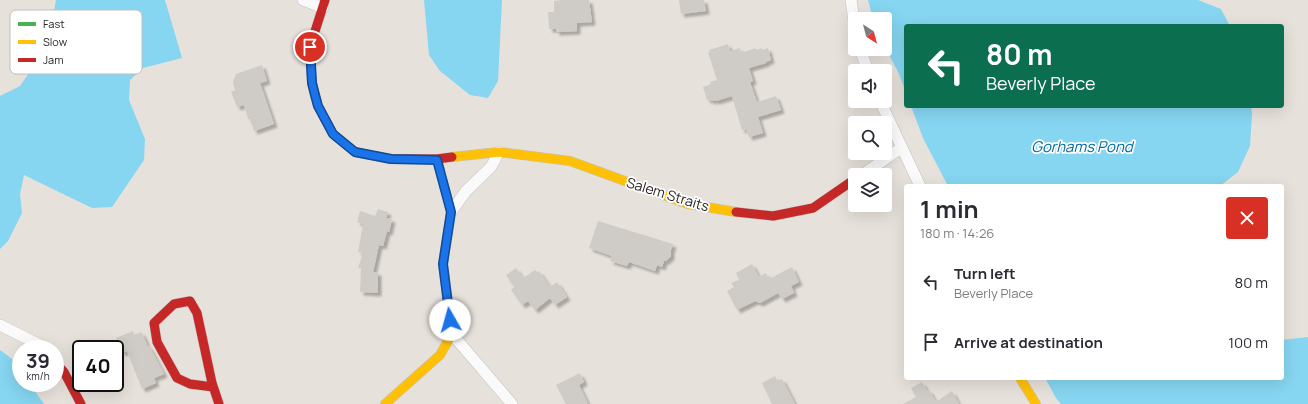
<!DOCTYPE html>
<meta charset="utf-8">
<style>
:root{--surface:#fff;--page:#f7f7f7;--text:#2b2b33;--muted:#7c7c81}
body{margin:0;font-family:Manrope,sans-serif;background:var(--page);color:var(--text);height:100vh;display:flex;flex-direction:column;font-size:15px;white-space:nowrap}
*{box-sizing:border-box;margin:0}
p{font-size:13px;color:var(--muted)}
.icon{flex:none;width:22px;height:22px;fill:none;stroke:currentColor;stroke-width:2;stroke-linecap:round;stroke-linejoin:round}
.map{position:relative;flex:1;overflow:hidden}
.details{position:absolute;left:904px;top:184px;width:380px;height:196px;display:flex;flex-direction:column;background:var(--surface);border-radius:4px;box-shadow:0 4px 16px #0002}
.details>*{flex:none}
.guide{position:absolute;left:904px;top:24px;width:380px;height:84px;border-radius:4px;box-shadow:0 4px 16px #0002;background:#0b6e4f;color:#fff;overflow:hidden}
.needle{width:26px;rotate:144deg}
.fabs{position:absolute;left:848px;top:12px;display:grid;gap:8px}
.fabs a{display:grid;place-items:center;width:44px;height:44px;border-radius:4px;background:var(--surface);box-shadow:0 4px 16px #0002;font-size:20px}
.speed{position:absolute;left:12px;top:340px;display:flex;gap:8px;font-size:20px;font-weight:700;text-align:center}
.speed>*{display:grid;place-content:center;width:52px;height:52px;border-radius:50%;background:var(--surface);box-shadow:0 4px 16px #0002;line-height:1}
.speed small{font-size:10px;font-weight:400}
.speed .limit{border:2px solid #111;border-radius:6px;background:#fff;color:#111}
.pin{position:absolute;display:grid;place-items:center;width:34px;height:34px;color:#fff;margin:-17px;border:2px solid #fff;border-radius:50%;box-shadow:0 1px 4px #0007}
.me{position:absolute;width:44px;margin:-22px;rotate:353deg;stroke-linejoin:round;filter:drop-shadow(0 0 3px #0008)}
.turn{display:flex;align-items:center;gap:14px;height:84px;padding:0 16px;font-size:18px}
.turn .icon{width:52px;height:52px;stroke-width:2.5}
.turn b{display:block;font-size:28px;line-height:34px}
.round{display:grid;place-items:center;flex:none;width:42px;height:42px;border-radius:4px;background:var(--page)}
.head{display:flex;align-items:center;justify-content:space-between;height:68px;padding:0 16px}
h1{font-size:24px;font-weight:700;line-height:30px}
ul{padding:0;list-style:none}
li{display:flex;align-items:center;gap:12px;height:60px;padding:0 16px}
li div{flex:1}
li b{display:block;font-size:15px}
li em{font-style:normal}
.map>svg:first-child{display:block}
</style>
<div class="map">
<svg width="1308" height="404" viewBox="0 0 1308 404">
<defs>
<filter id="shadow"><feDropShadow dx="3.5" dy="3.5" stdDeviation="1" flood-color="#0004"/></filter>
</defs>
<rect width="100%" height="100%" fill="#e7e1db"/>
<g fill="#86d5f1">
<polygon points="56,0 165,0 182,58 143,68 130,80 129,100 145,139 144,160 112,207 92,208 24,175 20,194 22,213 8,241 0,249 0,96 20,86 43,53 50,35"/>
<polygon points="424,0 502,0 498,81 488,98 470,95 440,71 429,55"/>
<polygon points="868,0 1198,0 1221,9 1230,26 906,26 906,93 899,74 885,47 885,19 873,19"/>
<polygon points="911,106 1251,106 1252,114 1250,146 1238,172 1220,186 948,186 923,138"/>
<polygon points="1308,337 1308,404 1061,404 1056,398 1045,378 1282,378 1282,340"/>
<path d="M0 350C15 361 21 364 21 383H29L44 404H0Z"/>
</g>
<g fill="#cfcbc6" filter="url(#shadow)">
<polygon points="563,0 589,0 592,22 577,23 577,31 556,32 556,29 549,29 548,12 554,12 554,1"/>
<polygon points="679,0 704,0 706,11 681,14"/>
<polygon points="728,44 730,51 740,48 741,53 756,48 756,50 762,48 762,50 768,48 771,60 766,62 766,63 749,68 753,81 750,82 757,102 776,96 781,110 758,117 763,133 749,137 746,129 742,130 732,96 716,101 715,100 711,101 710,99 707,100 703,87 711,84 710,82 717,80 708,52 710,52 709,50"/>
<polygon points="262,65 267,81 260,83 274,124 254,131 250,119 248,119 244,105 237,107 231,92 235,90 233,82 236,74"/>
<polygon points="378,209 388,212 386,218 392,219 389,232 387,231 383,246 379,245 373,272 378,272 378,293 360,292 361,268 358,268 363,253 358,252 363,224 357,222 360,211 375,216"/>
<polygon points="598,221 673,244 671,250 671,256 666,261 664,261 662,267 657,265 655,271 629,262 627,266 610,261 612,256 589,248"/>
<polygon points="752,264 759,277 766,273 769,279 792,267 799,282 791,286 794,293 782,299 778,293 760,303 755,301 737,310 727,291 734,287 731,283 739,280 736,273"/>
<polygon points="516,268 523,278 535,270 537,272 539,271 550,287 557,282 567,297 555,305 550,298 535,310 528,301 522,305 511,290 514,287 506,275"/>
<polygon points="133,331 134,335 141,332 143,335 148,347 149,346 164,374 154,378 156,383 142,389 127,351 122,353 116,338"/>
<polygon points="580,373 584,382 579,385 588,404 566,404 556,385"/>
<polygon points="775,376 777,381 782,379 795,404 772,404 762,383"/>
<polygon points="922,382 927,391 929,390 936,402 952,391 959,404 903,404 916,397 911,388"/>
</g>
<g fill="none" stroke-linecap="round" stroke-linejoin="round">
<g stroke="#c2c1c2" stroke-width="12">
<g id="street">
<polyline points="303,0 323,8"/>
<polyline points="851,0 855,28"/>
<polyline points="860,49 868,71"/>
<polyline points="880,101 920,186"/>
<polyline points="862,175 901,148"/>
<polyline points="451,212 466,191 491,167 499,152"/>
<polyline points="0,325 38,344 43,349"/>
<polyline points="452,334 512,404"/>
</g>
</g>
<g stroke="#c2c1c2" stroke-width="10">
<polyline id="fast" points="437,159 451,212 447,237"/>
</g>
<g stroke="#c2c1c2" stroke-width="10">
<g id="slow">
<polyline points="452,157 499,152 570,161 688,204 736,212"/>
<polyline points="1020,378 1036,404"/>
<polyline points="385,404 440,355 452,334 443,264 447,237"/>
</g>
</g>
<g stroke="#c2c1c2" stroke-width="10">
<g id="jam">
<polyline points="325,0 310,47 312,83 318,106 333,134 355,152 391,159 437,159 452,157"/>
<polyline points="736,212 773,216 813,208 855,179"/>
<polyline points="55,362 64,372 81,404"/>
<polyline points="213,387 190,384 177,378 157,342 154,323 174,304 190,301 197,313 212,383 219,404"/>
</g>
</g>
<use href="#street" stroke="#fbfafa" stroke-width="11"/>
<use href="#fast" stroke="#4caf50" stroke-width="9"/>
<use href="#slow" stroke="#ffc107" stroke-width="9"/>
<use href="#jam" stroke="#c62828" stroke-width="9"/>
</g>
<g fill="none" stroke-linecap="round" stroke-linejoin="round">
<g stroke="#114b97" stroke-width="10">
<polyline id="route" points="310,47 312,83 315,95 318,106 333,134 355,152 391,159 437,160 451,212 443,264 450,320"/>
</g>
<use href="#route" stroke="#1a73e8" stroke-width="7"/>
</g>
<g text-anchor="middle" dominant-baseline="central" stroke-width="3.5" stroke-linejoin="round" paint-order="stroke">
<g font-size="14" fill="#272727" stroke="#fff">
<text transform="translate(668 194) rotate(17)">Salem Straits</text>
</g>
<g font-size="15" font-style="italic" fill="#006aa2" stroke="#fff">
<text x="1082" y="146">Gorhams Pond</text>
</g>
</g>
<rect x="10" y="10" width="132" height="64" rx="6" fill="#fff" stroke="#bebebe" stroke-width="1"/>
<rect x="18" y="22" width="18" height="4" fill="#4caf50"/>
<rect x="18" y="40" width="18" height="4" fill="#ffc107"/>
<rect x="18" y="58" width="18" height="4" fill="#c62828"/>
<g font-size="11" fill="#272727">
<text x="43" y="28">Fast</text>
<text x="43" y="46">Slow</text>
<text x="43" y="64">Jam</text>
</g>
</svg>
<div class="fabs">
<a><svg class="needle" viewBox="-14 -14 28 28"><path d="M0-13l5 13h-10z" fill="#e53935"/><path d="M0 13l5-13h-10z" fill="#7c7c81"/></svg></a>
<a><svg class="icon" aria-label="sound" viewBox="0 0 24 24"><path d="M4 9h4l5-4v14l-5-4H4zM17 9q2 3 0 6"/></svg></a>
<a><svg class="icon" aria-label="search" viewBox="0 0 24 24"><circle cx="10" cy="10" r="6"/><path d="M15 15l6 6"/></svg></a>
<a><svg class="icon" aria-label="layers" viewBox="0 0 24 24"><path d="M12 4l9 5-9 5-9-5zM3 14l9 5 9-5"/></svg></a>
</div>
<div class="speed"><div>39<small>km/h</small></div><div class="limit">40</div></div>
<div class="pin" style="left:310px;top:47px;background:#d93025"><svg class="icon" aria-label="arrive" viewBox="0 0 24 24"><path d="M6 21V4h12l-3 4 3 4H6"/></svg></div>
<svg class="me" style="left:450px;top:320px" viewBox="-20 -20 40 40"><circle r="19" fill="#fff"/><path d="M0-13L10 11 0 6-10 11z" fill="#1a73e8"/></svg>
<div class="guide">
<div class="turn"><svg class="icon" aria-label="left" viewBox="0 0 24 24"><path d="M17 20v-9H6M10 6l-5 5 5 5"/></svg><div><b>80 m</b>Beverly Place</div></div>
</div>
<section class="details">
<div class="head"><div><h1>1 min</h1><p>180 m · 14:26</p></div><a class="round" style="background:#d93025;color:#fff"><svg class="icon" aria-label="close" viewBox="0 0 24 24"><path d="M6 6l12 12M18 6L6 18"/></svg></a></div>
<ul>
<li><svg class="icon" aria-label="left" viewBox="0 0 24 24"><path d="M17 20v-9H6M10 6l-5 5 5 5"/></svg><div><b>Turn left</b><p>Beverly Place</p></div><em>80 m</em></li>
<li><svg class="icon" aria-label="arrive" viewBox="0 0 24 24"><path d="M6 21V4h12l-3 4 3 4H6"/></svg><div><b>Arrive at destination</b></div><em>100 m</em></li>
</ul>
</section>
</div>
